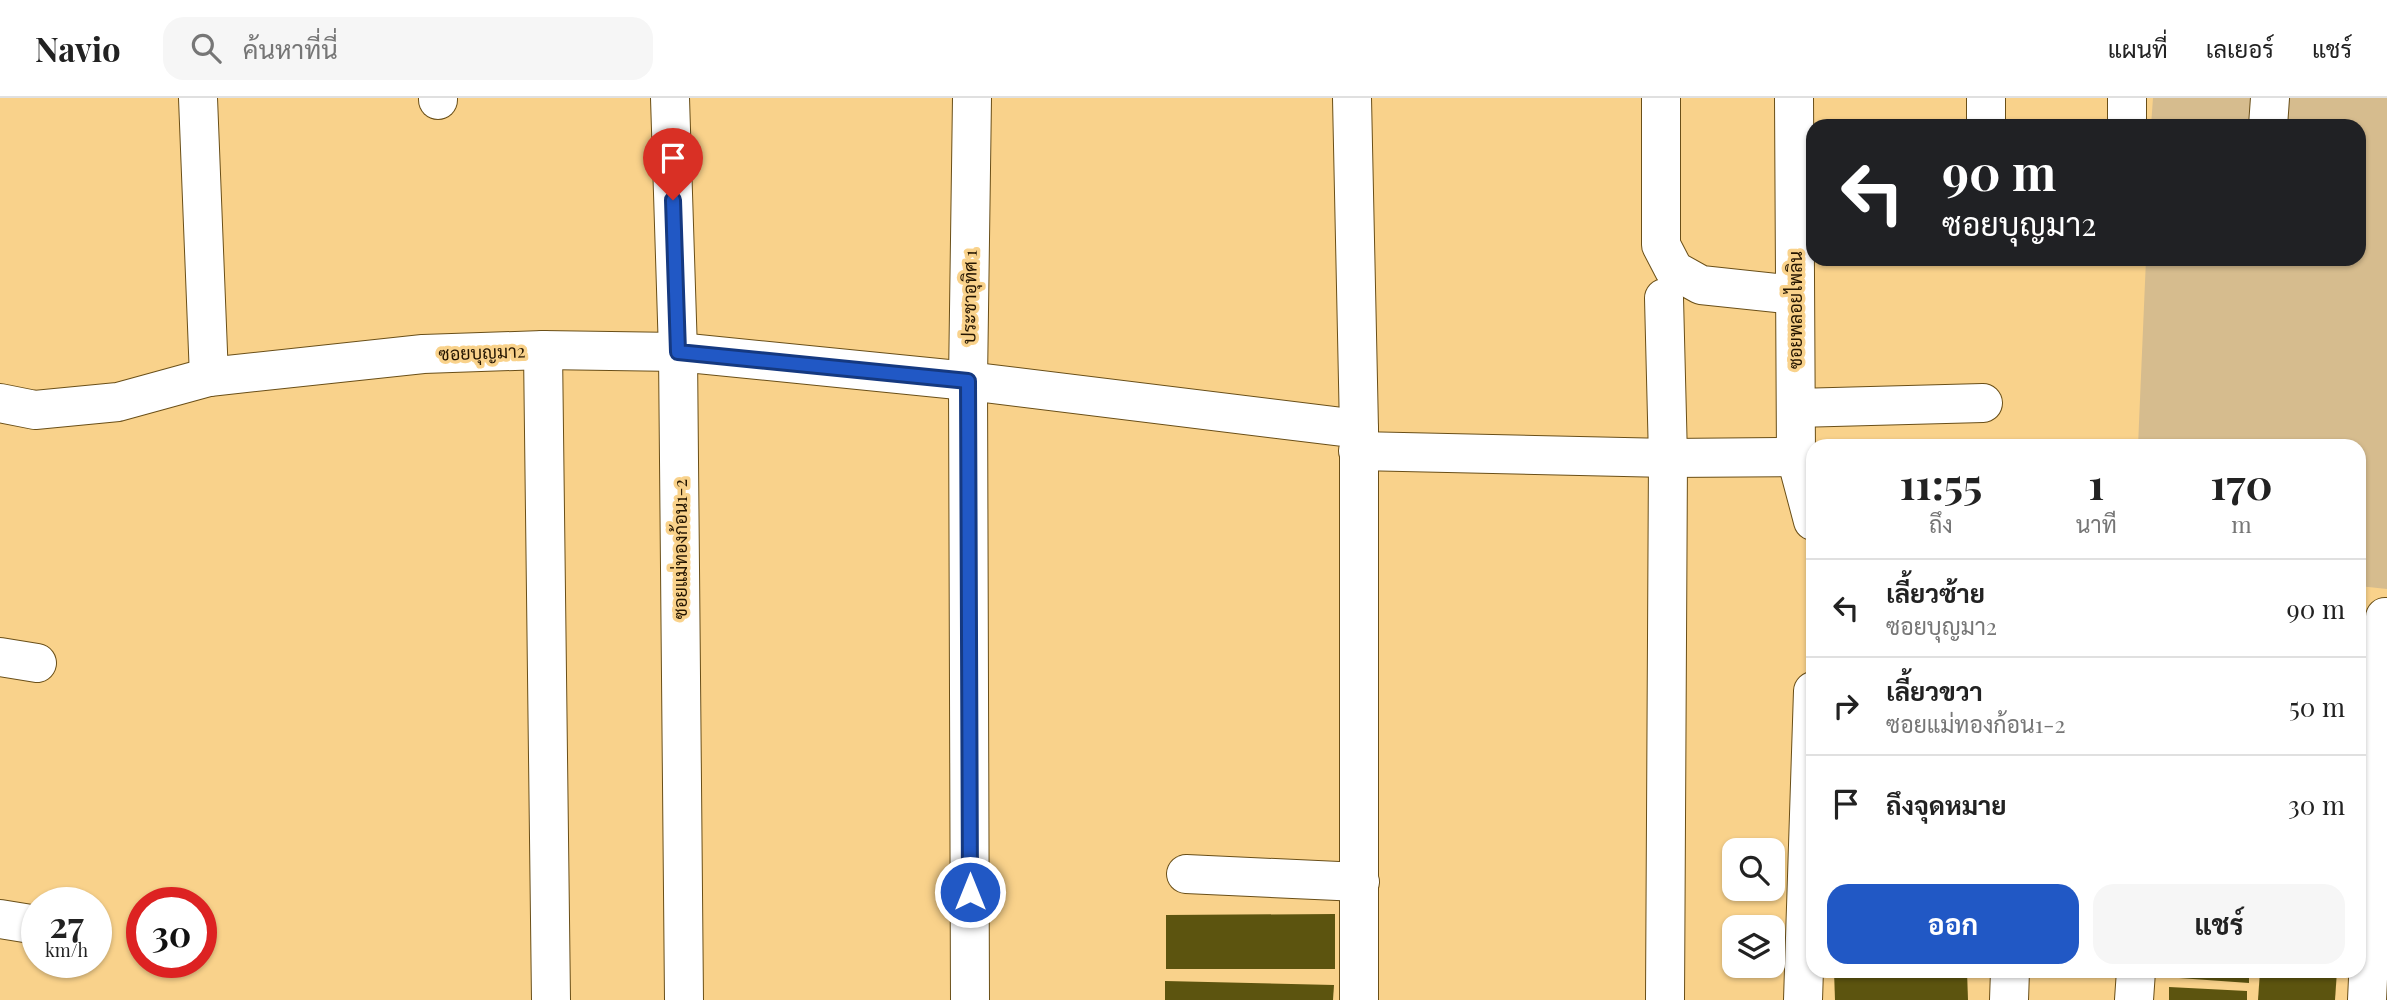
<!DOCTYPE html>
<html lang="th">
<meta charset="utf-8">
<style>
:root{--surface:#fff;--page:#f6f6f6;--text:#222;--muted:#767676;--line:#e0e0e0;--accent:#2158c5}
body{margin:0;font-family:"Playfair Display",Sarabun,serif;background:var(--page);color:var(--text);height:100vh;display:flex;flex-direction:column;font-size:26px;white-space:nowrap}
*{box-sizing:border-box;margin:0}
p{font-size:23px;color:var(--muted)}
.icon{flex:none;width:38px;height:38px;fill:none;stroke:currentColor;stroke-width:2;stroke-linecap:round;stroke-linejoin:round}
.map{position:relative;flex:1;overflow:hidden}
.side{position:absolute;left:1806px;top:341px;width:560px;height:539px;display:flex;flex-direction:column;background:var(--surface);border-radius:21px;box-shadow:0 2px 5px #0004}
.side>*{flex:none}
.guide{position:absolute;left:1806px;top:21px;width:560px;height:147px;border-radius:21px;box-shadow:0 2px 5px #0004;background:#202124;color:#fff;overflow:hidden}
.controls{position:absolute;left:1722px;top:740px;display:grid;gap:14px}
.controls a{display:grid;place-items:center;width:63px;height:63px;border-radius:14px;background:var(--surface);box-shadow:0 2px 5px #0004;font-size:35px}
.speed{position:absolute;left:21px;top:789px;display:flex;gap:14px;font-size:35px;font-weight:700;text-align:center}
.speed>*{display:grid;place-content:center;width:91px;height:91px;border-radius:50%;background:var(--surface);box-shadow:0 2px 5px #0004;line-height:1}
.speed small{font-size:18px;font-weight:400}
.speed .limit{border:10px solid #d22;background:#fff;color:#111}
.pin{position:absolute;display:grid;place-items:center;width:60px;height:60px;color:#fff;margin:-72px -30px;border-radius:50% 50% 50% 0;rotate:-45deg;box-shadow:0 0 7px #0007}
.pin .icon{rotate:45deg}
.me{position:absolute;width:77px;margin:-38px;rotate:0deg;stroke-linejoin:round;filter:drop-shadow(0 0 5px #0008)}
.turn{display:flex;align-items:center;gap:24px;height:147px;padding:0 21px;font-size:32px}
.turn .icon{width:91px;height:91px;stroke-width:2.5}
.turn b{display:block;font-size:49px;line-height:60px}
.eta{display:flex;justify-content:space-evenly;align-items:center;height:119px;text-align:center}
.eta b{font-size:42px;font-weight:700;line-height:49px}
.action{display:flex;gap:14px;margin-top:auto;padding:14px 21px}
.action a{flex:1;height:80px;border-radius:21px;background:var(--accent);color:#fff;font-size:28px;font-weight:700;line-height:80px;text-align:center}
.action a+a{background:var(--page);color:var(--text)}
ul{padding:0;list-style:none}
li{display:flex;align-items:center;gap:21px;height:98px;padding:0 21px;border-top:2px solid var(--line)}
li div{flex:1}
li b{display:block;font-size:26px}
li em{font-style:normal}
header{display:flex;align-items:center;gap:42px;box-sizing:border-box;height:98px;padding:0 35px;background:var(--surface);border-bottom:2px solid var(--line)}
header strong{font-size:33px}
nav{display:flex;gap:38px;margin-inline-start:auto;font-size:24px}
.search{width:490px;height:63px;background:var(--page);display:flex;align-items:center;gap:18px;box-sizing:border-box;padding:0 24px;border-radius:21px;color:var(--muted);font-size:26px}
.map>svg:first-child{display:block}
</style>
<header>
<strong>Navio</strong>
<div class="search"><svg class="icon" aria-label="search" viewBox="0 0 24 24"><circle cx="10" cy="10" r="6"/><path d="M15 15l6 6"/></svg>ค้นหาที่นี่</div>
<nav><a>แผนที่</a><a>เลเยอร์</a><a>แชร์</a></nav>
</header>
<div class="map">
<svg width="2387" height="902" viewBox="0 0 2387 902">
<rect width="100%" height="100%" fill="#f9d28b"/>
<polygon fill="#d6bc8e" points="2153,0 2387,0 2387,491 2359,488 2359,348 2138,348 2146,161 2359,161 2359,28 2151,28"/>
<g fill="#5c540f">
<polygon points="1335,816 1335,871 1166,871 1166,817"/>
<polygon points="1834,873 1967,873 1968,902 1835,902"/>
<polygon points="2165,873 2249,873 2249,885 2165,879"/>
<polygon points="2260,873 2337,873 2335,902 2258,902"/>
<polygon points="1165,883 1334,887 1333,902 1165,902"/>
<polygon points="2169,889 2247,893 2247,902 2169,902"/>
</g>
<g fill="none" stroke-linecap="round" stroke-linejoin="round">
<g stroke="#6a4f18" stroke-width="40">
<g id="minor">
<polyline points="198,0 209,279"/>
<polyline points="438,0 438,2"/>
<polyline points="670,0 678,254 684,902"/>
<polyline points="1352,0 1359,331 1359,902"/>
<polyline points="1661,0 1661,147 1674,172 1701,187 1795,197"/>
<polyline points="1794,0 1796,359 1813,423"/>
<polyline points="1986,0 1986,28"/>
<polyline points="2127,28 2127,0"/>
<polyline points="2268,28 2270,0"/>
<polyline points="1664,200 1668,360 1665,902"/>
<polyline points="543,252 551,902"/>
<polyline points="0,305 35,312 118,304 209,279 423,256 543,252 678,254 968,283 1359,331"/>
<polyline points="1796,310 1983,305"/>
<polyline points="1358,353 1668,360 1796,359"/>
<polyline points="0,559 37,565"/>
<polyline points="1186,776 1360,784"/>
<polyline points="0,821 37,827"/>
<polyline points="970,902 968,283 972,0"/>
<polyline points="1803,902 1813,593"/>
<polyline points="2009,902 2010,873"/>
<polyline points="2134,902 2136,873"/>
<polyline points="2367,902 2385,519"/>
</g>
</g>
<use href="#minor" stroke="#fff" stroke-width="38"/>
</g>
<g fill="none" stroke-linecap="round" stroke-linejoin="round">
<g stroke="#153980" stroke-width="18">
<polyline id="route" points="673,102 678,254 968,283 970,794"/>
</g>
<use href="#route" stroke="#2158c5" stroke-width="12"/>
</g>
<g text-anchor="middle" dominant-baseline="central" stroke-width="7" stroke-linejoin="round" paint-order="stroke">
<g font-size="18" fill="#241500" stroke="#f9d28b">
<text transform="translate(969 199) rotate(-89)">ประชาอุทิศ 1</text>
<text transform="translate(1795 212) rotate(-90)">ซอยพลอยไพลิน</text>
<text transform="translate(482 254) rotate(-2)">ซอยบุญมา2</text>
<text transform="translate(680 451) rotate(-90)">ซอยแม่ทองก้อน1-2</text>
</g>
</g>
</svg>
<div class="controls">
<a><svg class="icon" aria-label="search" viewBox="0 0 24 24"><circle cx="10" cy="10" r="6"/><path d="M15 15l6 6"/></svg></a>
<a><svg class="icon" aria-label="layers" viewBox="0 0 24 24"><path d="M12 4l9 5-9 5-9-5zM3 14l9 5 9-5"/></svg></a>
</div>
<div class="speed"><div>27<small>km/h</small></div><div class="limit">30</div></div>
<div class="pin" style="left:673px;top:102px;background:#d93025"><svg class="icon" aria-label="arrive" viewBox="0 0 24 24"><path d="M6 21V4h12l-3 4 3 4H6"/></svg></div>
<svg class="me" style="left:970px;top:794px" viewBox="-20 -20 40 40"><circle r="17" fill="#2158c5" stroke="#fff" stroke-width="3"/><path d="M0-11L8 9 0 5-8 9z" fill="#fff"/></svg>
<div class="guide">
<div class="turn"><svg class="icon" aria-label="left" viewBox="0 0 24 24"><path d="M17 20v-9H6M10 6l-5 5 5 5"/></svg><div><b>90 m</b>ซอยบุญมา2</div></div>
</div>
<section class="side">
<div class="eta">
<div><b>11:55</b><p>ถึง</p></div>
<div><b>1</b><p>นาที</p></div>
<div><b>170</b><p>m</p></div>
</div>
<ul>
<li><svg class="icon" aria-label="left" viewBox="0 0 24 24"><path d="M17 20v-9H6M10 6l-5 5 5 5"/></svg><div><b>เลี้ยวซ้าย</b><p>ซอยบุญมา2</p></div><em>90 m</em></li>
<li><svg class="icon" aria-label="right" viewBox="0 0 24 24"><path d="M7 20v-9h11M14 6l5 5-5 5"/></svg><div><b>เลี้ยวขวา</b><p>ซอยแม่ทองก้อน1-2</p></div><em>50 m</em></li>
<li><svg class="icon" aria-label="arrive" viewBox="0 0 24 24"><path d="M6 21V4h12l-3 4 3 4H6"/></svg><div><b>ถึงจุดหมาย</b></div><em>30 m</em></li>
</ul>
<div class="action"><a>ออก</a><a>แชร์</a></div>
</section>
</div>
